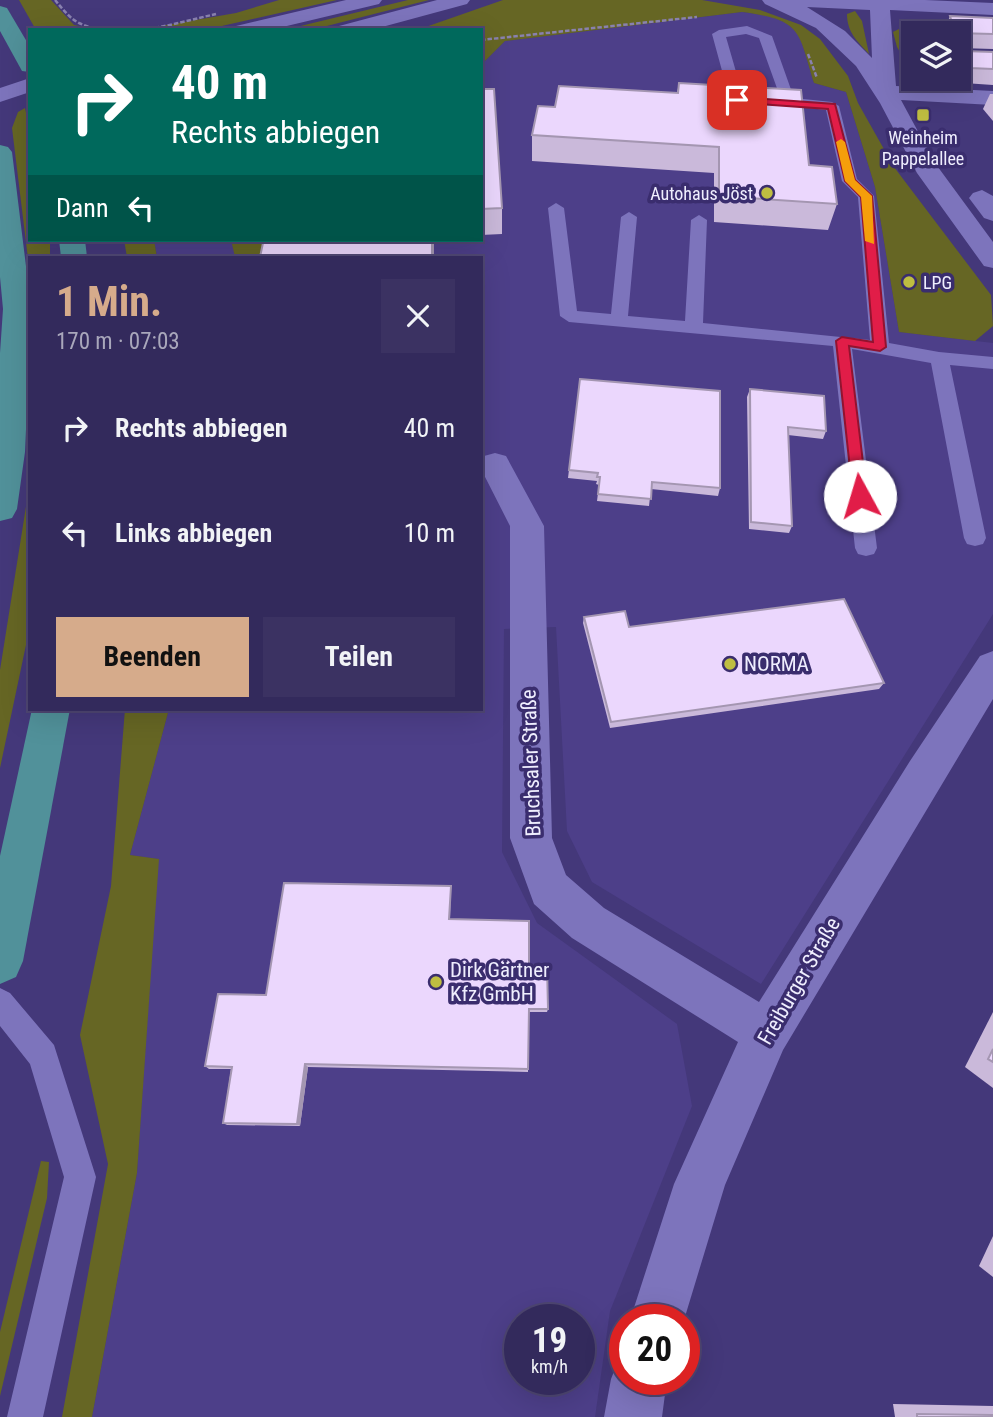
<!DOCTYPE html>
<html lang="de">
<meta charset="utf-8">
<style>
:root{--surface:#332a5c;--page:#3b3262;--text:#f1f3f6;--muted:#a9a7bb;--line:#4e4672;--accent:#d6ab8b}
body{margin:0;font-family:"Roboto Condensed",sans-serif;background:var(--page);color:var(--text);height:100vh;display:flex;flex-direction:column;font-size:26px;white-space:nowrap}
*{box-sizing:border-box;margin:0}
p{font-size:23px;color:var(--muted)}
.icon{flex:none;width:38px;height:38px;fill:none;stroke:currentColor;stroke-width:2;stroke-linecap:round;stroke-linejoin:round}
.map{position:relative;flex:1;overflow:hidden}
.details{position:absolute;left:28px;top:256px;width:455px;height:455px;display:flex;flex-direction:column;background:var(--surface);border-radius:0px;box-shadow:0 7px 28px #0002,0 0 0 2px var(--line)}
.details>*{flex:none}
.banner{position:absolute;left:28px;top:28px;width:455px;height:214px;border-radius:0px;box-shadow:0 7px 28px #0002,0 0 0 2px var(--line);background:#00695c;color:#fff;overflow:hidden}
.buttons{position:absolute;left:901px;top:21px;display:grid;gap:14px}
.buttons a{display:grid;place-items:center;width:70px;height:70px;border-radius:0px;background:var(--surface);box-shadow:0 7px 28px #0002,0 0 0 2px var(--line);font-size:35px}
.speed{position:absolute;left:504px;top:1304px;display:flex;gap:14px;font-size:35px;font-weight:700;text-align:center}
.speed>*{display:grid;place-content:center;width:91px;height:91px;border-radius:50%;background:var(--surface);box-shadow:0 7px 28px #0002,0 0 0 2px var(--line);line-height:1}
.speed small{font-size:18px;font-weight:400}
.speed .limit{border:10px solid #d22;background:#fff;color:#111}
.pin{position:absolute;display:grid;place-items:center;width:60px;height:60px;color:#fff;margin:-30px;border-radius:14px;box-shadow:0 4px 10px #0006}
.me{position:absolute;width:77px;margin:-38px;rotate:354deg;stroke-linejoin:round;filter:drop-shadow(0 0 5px #0008)}
.turn{display:flex;align-items:center;gap:24px;height:147px;padding:0 28px;font-size:32px}
.turn .icon{width:91px;height:91px;stroke-width:2.5}
.turn b{display:block;font-size:49px;line-height:60px}
.then{display:flex;align-items:center;height:66px;padding:0 28px;background:#0003;gap:14px;font-size:26px}
.round{display:grid;place-items:center;flex:none;width:74px;height:74px;border-radius:0px;background:var(--page)}
.summary{display:flex;align-items:center;justify-content:space-between;height:119px;padding:0 28px}
h1{font-size:42px;font-weight:700;line-height:52px;color:var(--accent)}
.cta{display:flex;gap:14px;margin-top:auto;padding:14px 28px}
.cta a{flex:1;height:80px;border-radius:0px;background:var(--accent);color:#111;font-size:28px;font-weight:700;line-height:80px;text-align:center}
.cta a+a{background:var(--page);color:var(--text)}
ul{padding:0;list-style:none}
li{display:flex;align-items:center;gap:21px;height:105px;padding:0 28px}
li div{flex:1}
li b{display:block;font-size:26px}
li em{font-style:normal}
.map>svg:first-child{display:block}
</style>
<div class="map">
<svg width="993" height="1417" viewBox="0 0 993 1417">
<rect width="100%" height="100%" fill="#44387a"/>
<path fill="#4d3f89" fill-rule="evenodd" d="M742 12 770 16 786 23 799 33 814 83 846 92 875 187 899 332 993 343V614L761 984 592 882 567 831 556 627 504 629 502 852 537 923 677 1024 692 1106 610 1311 595 1417H92L137 1173 158 859 130 855 169 709H481V257H157L154 240H481V65L505 41ZM520 1320H579V1379H520Z"/>
<g fill="#666624">
<polygon points="19,0 51,0 74,25 100,30 36,30"/>
<polygon points="279,0 337,0 204,30 138,30 236,13"/>
<polygon points="408,0 429,0 311,30 284,30"/>
<path d="M503 0H702L760 10 801 25 820 39 848 76 858 103 894 167 991 295 993 326 975 341 899 332 875 187 846 92 814 83C798 30 802 20 742 12L505 41 481 65V30H417Z"/>
<path d="M855 11 862 21 869 54C857 41 847 32 847 14Z"/>
<polygon points="899,29 904,29 913,56 913,75 897,47 893,32"/>
<polygon points="25,108 30,131 30,240 50,240 50,257 30,257 30,275 12,128 18,112"/>
<polygon points="124,240 154,240 157,257 127,257"/>
<polygon points="231,240 297,240 294,257 235,257"/>
<polygon points="30,434 30,626 0,768 0,670 28,494"/>
<polygon points="125,709 169,709 130,855 159,859 137,1173 92,1417 62,1417 108,1164 80,1035 111,886"/>
<polygon points="41,1161 49,1162 47,1198 0,1396 0,1332"/>
</g>
<g fill="none" stroke-linecap="round" stroke-linejoin="round">
<g stroke="#8981af" stroke-width="2.5" stroke-dasharray="4.5 2" stroke-linecap="butt">
<path d="M55 0C62 8 69 18 79 23 120 42 175 23 216 14"/>
<polyline points="481,40 697,17"/>
<polyline points="808,54 817,78"/>
</g>
<g fill="#7d74bc" fill-rule="evenodd">
<path d="M747 26 772 36 794 98 832 102 839 106 857 179 874 196 889 343 939 352 993 357V369L950 365 986 538 983 544 975 546 967 544 964 538 931 363 852 349 877 548 874 554 866 556 858 554 855 548 833 346 569 322 560 316 548 208 556 203 564 208 577 311 611 314 621 217 629 212 637 217 628 316 685 321 691 220 699 215 707 220 703 323 870 340 858 197 842 181 826 110 783 105 759 38 746 34 726 37 743 96 760 98 762 101C755 108 737 107 730 100L712 34 719 30Z"/>
<polygon points="909,134 944,135 951,139 944,143 904,141 902,138"/>
<polygon points="0,988 10,993 54,1045 96,1177 43,1417 7,1417 64,1177 30,1064 0,1026"/>
</g>
<g fill="#7d74bc" fill-rule="evenodd">
<path d="M762 0H925L993 3V15L890 10 896 86 993 91V105L901 100 935 163 993 242V268L984 266 917 173 880 103 856 66 816 28 765 4ZM807 7 870 10 872 58 845 31Z"/>
<polygon points="982,190 993,196 993,221 984,218 969,198 973,193"/>
<polygon points="495,453 506,456 544,526 552,838 566,875 604,908 759,1002 910,761 980,656 993,651 993,699 783,1050 725,1185 684,1320 630,1320 674,1184 738,1042 572,938 534,904 510,838 510,526 481,469 484,456"/>
<polygon points="625,1357 625,1379 667,1379 662,1417 604,1417 611,1379 619,1359"/>
</g>
<g fill="#7d74bc" fill-rule="evenodd">
<polygon points="346,0 382,0 379,4 270,30 233,30 236,26"/>
<polygon points="437,0 470,0 467,4 371,30 336,30 339,26"/>
<polygon points="30,78 30,92 0,102 0,88"/>
</g>
<g fill="#51919a" fill-rule="evenodd">
<polygon points="0,6 7,8 30,47 30,72 22,71 0,31"/>
<polygon points="0,145 8,147 12,152 30,299 30,338 25,452 17,509 12,518 0,521 0,353 3,309 0,277"/>
<polygon points="59,240 85,240 87,257 61,257"/>
<polygon points="32,709 70,709 23,961 16,977 0,984 0,856"/>
</g>
</g>
<g fill="#cab9da">
<polygon points="950,16 993,18 993,49 959,48 959,33 945,33 944,31"/>
<polygon points="964,51 993,52 993,85 964,83 959,68 959,63"/>
<polygon points="679,83 809,165 837,204 828,230 714,222 714,173 532,161 532,135 555,107 677,93"/>
<polygon points="481,89 502,208 502,234 481,235"/>
<polygon points="990,94 993,94 993,121 983,109"/>
<polygon points="580,379 720,488 718,496 651,489 649,506 597,501 599,485 596,484 597,481 568,478"/>
<polygon points="750,389 826,431 823,439 788,435 792,526 789,533 749,529 747,397"/>
<polygon points="584,617 629,627 884,683 879,689 610,728 583,623"/>
<polygon points="451,886 450,919 529,965 548,1009 547,1012 529,1012 528,1072 308,1067 300,1126 227,1125 223,1123 231,1069 209,1069 205,1066 266,995"/>
<polygon points="993,1012 993,1088 965,1067"/>
<polygon points="993,1236 993,1277 979,1266"/>
<polygon points="893,1404 993,1406 993,1417 895,1417"/>
</g>
<g fill="#a496b1">
<rect x="432" y="240" width="2" height="17"/>
<polygon points="305,1064 308,1067 300,1126 297,1124"/>
</g>
<g fill="#ebd7fd" stroke="#a496b1" stroke-width="2">
<polygon points="950,16 993,18 993,34 955,33"/>
<polygon points="964,51 993,52 993,69 970,68"/>
<polygon points="679,83 801,90 809,165 832,167 837,204 719,196 719,147 532,135 538,106 555,107 559,86 678,93"/>
<polygon points="481,89 494,89 502,208 481,209"/>
<polygon points="287,240 432,240 432,257 260,257 263,243"/>
<polygon points="580,379 720,391 720,488 652,482 651,499 598,494 600,477 597,477 598,473 569,470"/>
<polygon points="750,389 824,396 826,431 788,427 792,526 751,522"/>
<polygon points="844,599 884,683 611,722 584,617 625,611 629,627"/>
<polygon points="284,883 451,886 449,919 529,921 529,965 547,966 548,1009 529,1009 528,1069 305,1064 297,1124 223,1123 232,1067 205,1066 218,994 266,995"/>
<polygon points="993,1049 993,1062 988,1059"/>
<polygon points="917,1414 993,1415 993,1417 917,1417"/>
</g>
<polygon fill="#e11d48" stroke="#92132f" stroke-width="2" points="737,97 835,104 855,180 872,196 886,347 880,351 849,346 867,496 865,500 855,500 853,496 836,341 842,337 873,342 861,197 845,181 828,109 733,102 732,100"/>
<polygon fill="#f59e0b" points="841,139 845,142 855,180 872,196 874,244 865,241 861,197 845,181 836,142"/>
<g fill="#bfbe41" stroke="#3a2d6e" stroke-width="2.5">
<rect x="916" y="108" width="14" height="14" rx="3.5"/>
<circle cx="767" cy="193" r="7"/>
<circle cx="909" cy="282" r="7"/>
<circle cx="730" cy="664" r="7"/>
<circle cx="436" cy="982" r="7"/>
</g>
<g text-anchor="middle" dominant-baseline="central" stroke-width="7" stroke-linejoin="round" paint-order="stroke">
<g font-size="18" fill="#efeefe" stroke="#3a2d6e">
<text x="923" y="137">Weinheim<tspan x="923" dy="21">Pappelallee</tspan></text>
<text x="753" y="193" text-anchor="end">Autohaus Jöst</text>
<text x="923" y="282" text-anchor="start">LPG</text>
</g>
<g font-size="21" fill="#efeefe" stroke="#3a2d6e" text-anchor="start">
<text x="744" y="664">NORMA</text>
<text x="450" y="970">Dirk Gärtner<tspan x="450" dy="24">Kfz GmbH</tspan></text>
</g>
<g font-size="21" fill="#efeefe" stroke="#3a2d6e">
<text transform="translate(531 763) rotate(-92)">Bruchsaler Straße</text>
<text transform="translate(799 981) rotate(-60)">Freiburger Straße</text>
</g>
</g>
</svg>
<div class="buttons">
<a><svg class="icon" aria-label="layers" viewBox="0 0 24 24"><path d="M12 4l9 5-9 5-9-5zM3 14l9 5 9-5"/></svg></a>
</div>
<div class="speed"><div>19<small>km/h</small></div><div class="limit">20</div></div>
<div class="pin" style="left:737px;top:100px;background:#d93025"><svg class="icon" aria-label="arrive" viewBox="0 0 24 24"><path d="M6 21V4h12l-3 4 3 4H6"/></svg></div>
<svg class="me" style="left:860px;top:496px" viewBox="-20 -20 40 40"><circle r="19" fill="#fff"/><path d="M0-13L10 11 0 6-10 11z" fill="#e11d48"/></svg>
<div class="banner">
<div class="turn"><svg class="icon" aria-label="right" viewBox="0 0 24 24"><path d="M7 20v-9h11M14 6l5 5-5 5"/></svg><div><b>40 m</b>Rechts abbiegen</div></div>
<div class="then">Dann<svg class="icon" aria-label="left" viewBox="0 0 24 24"><path d="M17 20v-9H6M10 6l-5 5 5 5"/></svg></div>
</div>
<section class="details">
<div class="summary"><div><h1>1 Min.</h1><p>170 m · 07:03</p></div><a class="round"><svg class="icon" aria-label="close" viewBox="0 0 24 24"><path d="M6 6l12 12M18 6L6 18"/></svg></a></div>
<ul>
<li><svg class="icon" aria-label="right" viewBox="0 0 24 24"><path d="M7 20v-9h11M14 6l5 5-5 5"/></svg><div><b>Rechts abbiegen</b></div><em>40 m</em></li>
<li><svg class="icon" aria-label="left" viewBox="0 0 24 24"><path d="M17 20v-9H6M10 6l-5 5 5 5"/></svg><div><b>Links abbiegen</b></div><em>10 m</em></li>
</ul>
<div class="cta"><a>Beenden</a><a>Teilen</a></div>
</section>
</div>
